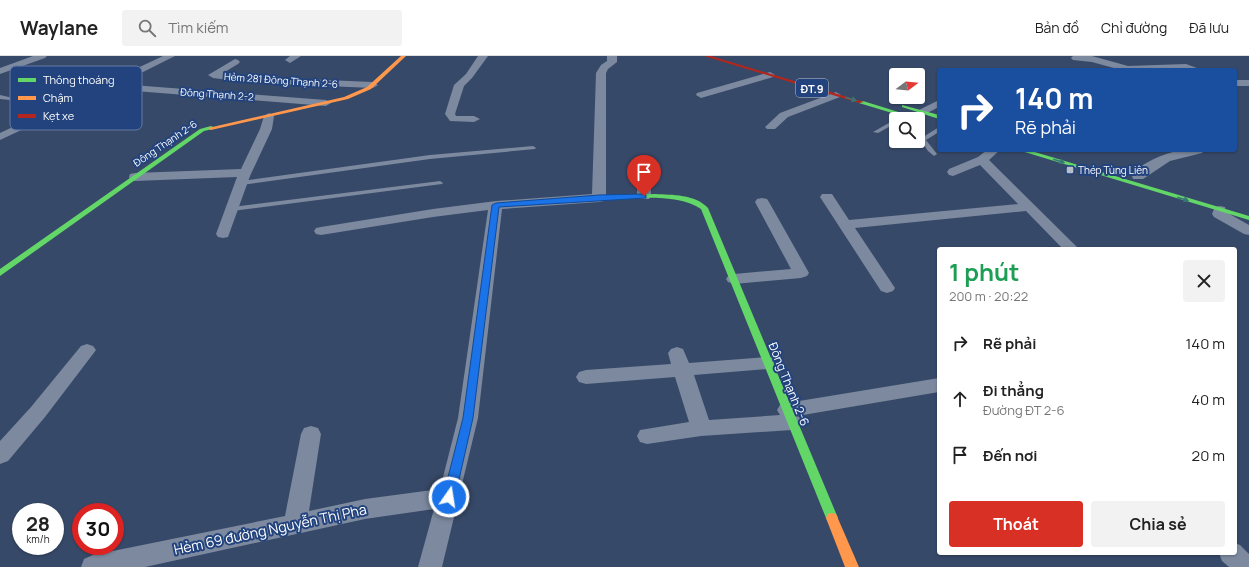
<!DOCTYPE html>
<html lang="vi">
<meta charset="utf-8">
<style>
:root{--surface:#fff;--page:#f2f2f2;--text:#222;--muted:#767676;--line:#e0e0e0;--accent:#d93025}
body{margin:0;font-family:Manrope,sans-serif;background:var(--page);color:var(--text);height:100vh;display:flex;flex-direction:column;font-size:15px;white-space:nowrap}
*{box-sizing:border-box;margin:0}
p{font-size:13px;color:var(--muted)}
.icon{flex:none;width:22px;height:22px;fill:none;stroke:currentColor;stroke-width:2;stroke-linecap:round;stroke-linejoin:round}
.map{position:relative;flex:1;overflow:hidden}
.side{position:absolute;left:937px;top:191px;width:300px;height:308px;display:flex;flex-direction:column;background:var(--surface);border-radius:4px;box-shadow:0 1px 3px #0004}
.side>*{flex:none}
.guide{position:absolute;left:937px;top:12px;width:300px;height:84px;border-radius:4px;box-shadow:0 1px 3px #0004;background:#1a4fa0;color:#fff;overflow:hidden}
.needle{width:26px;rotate:74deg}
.tools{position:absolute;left:889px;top:12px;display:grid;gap:8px}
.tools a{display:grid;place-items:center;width:36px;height:36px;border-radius:4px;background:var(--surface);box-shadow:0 1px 3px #0004;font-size:20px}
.speed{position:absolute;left:12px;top:447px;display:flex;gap:8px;font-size:20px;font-weight:700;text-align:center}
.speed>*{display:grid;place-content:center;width:52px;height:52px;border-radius:50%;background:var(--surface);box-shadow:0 1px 3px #0004;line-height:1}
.speed small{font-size:10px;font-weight:400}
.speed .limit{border:6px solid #d22;background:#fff;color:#111}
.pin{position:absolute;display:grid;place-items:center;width:34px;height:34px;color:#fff;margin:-41px -17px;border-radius:50% 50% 50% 0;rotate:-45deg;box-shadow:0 0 4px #0007}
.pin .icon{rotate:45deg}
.me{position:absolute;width:44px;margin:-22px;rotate:13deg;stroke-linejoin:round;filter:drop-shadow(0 0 3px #0008)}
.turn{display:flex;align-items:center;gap:14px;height:84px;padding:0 12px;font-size:18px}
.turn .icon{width:52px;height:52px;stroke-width:2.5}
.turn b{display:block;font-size:28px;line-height:34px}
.round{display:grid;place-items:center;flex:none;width:42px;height:42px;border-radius:4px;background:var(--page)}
.overview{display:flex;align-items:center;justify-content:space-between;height:68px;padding:0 12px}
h1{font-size:24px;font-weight:700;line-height:30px;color:#1e9e55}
.action{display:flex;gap:8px;margin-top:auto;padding:8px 12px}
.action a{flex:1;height:46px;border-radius:4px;background:var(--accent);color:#fff;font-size:16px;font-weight:700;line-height:46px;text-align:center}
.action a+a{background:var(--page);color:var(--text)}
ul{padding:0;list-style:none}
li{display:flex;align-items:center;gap:12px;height:56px;padding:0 12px}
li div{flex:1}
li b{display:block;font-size:15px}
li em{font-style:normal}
header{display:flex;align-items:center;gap:24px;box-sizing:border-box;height:56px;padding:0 20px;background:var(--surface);border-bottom:1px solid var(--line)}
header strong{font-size:19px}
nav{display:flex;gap:22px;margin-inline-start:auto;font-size:14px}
.search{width:280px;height:36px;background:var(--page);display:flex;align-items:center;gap:10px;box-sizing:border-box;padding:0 14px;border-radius:4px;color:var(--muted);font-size:15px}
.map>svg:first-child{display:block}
</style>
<header>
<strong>Waylane</strong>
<div class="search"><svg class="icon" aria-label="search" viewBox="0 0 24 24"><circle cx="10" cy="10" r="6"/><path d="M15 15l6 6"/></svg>Tìm kiếm</div>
<nav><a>Bản đồ</a><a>Chỉ đường</a><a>Đã lưu</a></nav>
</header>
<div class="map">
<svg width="1249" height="511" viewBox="0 0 1249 511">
<rect width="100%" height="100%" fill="#374968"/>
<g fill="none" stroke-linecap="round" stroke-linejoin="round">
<g fill="#7c899f" fill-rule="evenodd">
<polygon points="0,39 13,42 10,44 0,43"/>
<polygon points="896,63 896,67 878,77 873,76"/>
<polygon points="939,71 939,76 926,84 937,98 934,100 928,95 920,83"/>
<polygon points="533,90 536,92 535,93 430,103 242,129 239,127 242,125 430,99"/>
<polygon points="440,125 443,127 442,128 232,155 228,153 232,151"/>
</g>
<g fill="#7c899f" fill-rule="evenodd">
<polygon points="33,0 47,0 45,2 0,18 0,12"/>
<polygon points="163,0 175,0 119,28 326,44 331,47 326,50 109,33 0,84 0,77"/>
<polygon points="290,0 301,0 290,7 285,4"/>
<polygon points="478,0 488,0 472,22 464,30 455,58 456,60 474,60 480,63 474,66 450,65 445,58 454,29 466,18"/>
<polygon points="607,0 617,0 617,6 608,13 606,17 606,142 604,145 599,146 502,153 478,362 442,511 418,511 434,453 365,463 145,511 81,511 84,503 93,499 285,460 301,378 304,372 311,370 318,372 321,378 309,455 365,443 440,433 458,362 488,154 433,161 321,179 316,178 314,175 316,172 321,171 433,153 496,145 592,138 596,17 601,9 607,5"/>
<polygon points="1073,0 1092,0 1128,10 1186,8 1197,12 1199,14 1121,14 1092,6 1073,4 1071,2"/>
<polygon points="235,3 238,4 240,6 238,8 223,17 253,21 373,26 378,29 373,32 253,27 213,22 208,19"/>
<polygon points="770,16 775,19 773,21 701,42 696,39 697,37"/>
<rect x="1235" y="24" width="14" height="6"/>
<polygon points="836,36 841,39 840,41 788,61 775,73 767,73 765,71 780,57"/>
<polygon points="939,44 939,51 923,59 918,56 919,54"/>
<polygon points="269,57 274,60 272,73 250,120 228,181 223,182 218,181 216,178 237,121 135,125 130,124 129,121 130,118 135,117 241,113 260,73 264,60"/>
<polygon points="987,94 1000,94 989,104 1079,193 1063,193 1026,155 855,172 895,232 893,235 887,237 881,235 820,141 822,138 832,138 849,164 1018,148 980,109 953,120 949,119 947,116 949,113 978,101"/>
<path d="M1180 94H1204L1202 97 1170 105 1143 123H1133L1132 120C1141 106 1164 98 1180 94Z"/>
<polygon points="644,99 648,100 650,103 651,140 649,143 639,143 637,140 638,103 640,100"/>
<polygon points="762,142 767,143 769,146 809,217 807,220 801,222 734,228 728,226 726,223 728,220 734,218 791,213 755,146 757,143"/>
<polygon points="1220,150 1225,151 1226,156 1249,169 1249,179 1244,178 1214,161 1212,158 1215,151"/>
<polygon points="87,288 93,290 96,294 93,298 45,361 8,405 0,408 0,385 31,351 81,290"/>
<polygon points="677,291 683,293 689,307 768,301 775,302 777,307 775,312 768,313 694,319 709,364 780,359 777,354 780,349 787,347 939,322 939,336 797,360 799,361 802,366 799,371 792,374 701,380 647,388 640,386 637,380 640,374 689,366 675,321 586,328 579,326 576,321 579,316 586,314 671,308 668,297 671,293"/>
<polygon points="1235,487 1240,489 1249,498 1249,511 1229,511 1222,505 1219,497 1235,497"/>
</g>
<g fill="#63d668" fill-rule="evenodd">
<polygon points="859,45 863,45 921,63 918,65 918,63 912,63 859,47"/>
<polygon points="902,49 939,59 939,63 902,51"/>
<polygon points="211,70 213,71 213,73 204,75 0,220 0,213 200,73"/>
<polygon points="1018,94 1028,94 1249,160 1249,164"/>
<path d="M655 138C672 139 695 138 708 152L838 462 836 466 832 467 828 466 826 462 701 153C677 136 628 143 599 144L595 142 599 140Z"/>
</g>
<g fill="#ff974d" fill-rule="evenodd">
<polygon points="401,0 406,0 371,33 348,43 211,74 208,72 344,41 367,31"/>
<polygon points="832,457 836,458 859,511 845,511 826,462 828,458"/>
</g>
<polygon fill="#b3261e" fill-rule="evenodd" points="704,0 711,0 864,46 859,47"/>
</g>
<defs><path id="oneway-solid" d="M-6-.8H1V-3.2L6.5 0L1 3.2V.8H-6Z"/></defs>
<g fill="#397676">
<use href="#oneway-solid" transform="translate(851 43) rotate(17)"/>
<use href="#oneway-solid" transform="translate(1059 105) rotate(17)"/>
<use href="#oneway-solid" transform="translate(1183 143) rotate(17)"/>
</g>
<polygon fill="#1a73e8" stroke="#114b97" points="644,138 646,139 646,142 499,151 473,362 455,441 453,444 449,446 445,444 443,441 463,362 492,149 496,147 599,139"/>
<rect fill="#b9bfca" stroke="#22437d" stroke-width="1.5" x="1066" y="110" width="8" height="8" rx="2"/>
<g text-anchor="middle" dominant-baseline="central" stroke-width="4" stroke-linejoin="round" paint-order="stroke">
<g font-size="10" fill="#fff" stroke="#22437d">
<text transform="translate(281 24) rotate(4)">Hẻm 281 Đông Thạnh 2-6</text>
<text transform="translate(217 38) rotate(4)">Đông Thạnh 2-2</text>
<text transform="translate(165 87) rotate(-34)">Đông Thạnh 2-6</text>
</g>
<g font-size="10" fill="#fff" stroke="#22437d" text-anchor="start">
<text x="1078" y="114">Thép Tùng Liên</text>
</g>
<rect fill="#22437d" stroke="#bdc7d8" stroke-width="1" x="796" y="23" width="32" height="18" rx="3"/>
<g font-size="11" font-weight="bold" fill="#fff">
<text x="812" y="32">ĐT.9</text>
</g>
<g font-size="12" fill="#fff" stroke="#22437d">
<text transform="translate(789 328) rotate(68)">Đông Thạnh 2-6</text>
</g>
<g font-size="14" fill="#fff" stroke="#22437d">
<text transform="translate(270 473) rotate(-12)">Hẻm 69 đường Nguyễn Thị Pha</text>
</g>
</g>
<rect x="10" y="10" width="132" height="64" rx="6" fill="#22437d" stroke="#647ba4" stroke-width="1"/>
<rect x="18" y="22" width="18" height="4" fill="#63d668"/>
<rect x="18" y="40" width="18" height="4" fill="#ff974d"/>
<rect x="18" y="58" width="18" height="4" fill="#b3261e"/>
<g font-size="11" fill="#fff">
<text x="43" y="28">Thông thoáng</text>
<text x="43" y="46">Chậm</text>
<text x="43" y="64">Kẹt xe</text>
</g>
</svg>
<div class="tools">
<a><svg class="needle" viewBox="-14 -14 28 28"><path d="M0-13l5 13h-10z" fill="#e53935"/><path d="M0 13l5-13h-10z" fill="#767676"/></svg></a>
<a><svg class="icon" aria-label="search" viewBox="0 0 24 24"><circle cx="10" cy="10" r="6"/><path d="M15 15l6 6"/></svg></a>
</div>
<div class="speed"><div>28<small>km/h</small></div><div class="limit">30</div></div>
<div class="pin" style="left:644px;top:140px;background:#d93025"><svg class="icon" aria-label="arrive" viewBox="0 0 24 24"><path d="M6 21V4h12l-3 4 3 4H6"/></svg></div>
<svg class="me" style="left:449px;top:441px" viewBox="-20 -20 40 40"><circle r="17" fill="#1a73e8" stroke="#fff" stroke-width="3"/><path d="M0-11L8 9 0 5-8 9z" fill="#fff"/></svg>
<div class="guide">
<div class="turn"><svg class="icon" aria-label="right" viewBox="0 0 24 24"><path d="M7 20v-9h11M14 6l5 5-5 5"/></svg><div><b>140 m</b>Rẽ phải</div></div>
</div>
<section class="side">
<div class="overview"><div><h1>1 phút</h1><p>200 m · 20:22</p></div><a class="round"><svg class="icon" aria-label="close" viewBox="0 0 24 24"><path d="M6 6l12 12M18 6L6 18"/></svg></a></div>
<ul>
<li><svg class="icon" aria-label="right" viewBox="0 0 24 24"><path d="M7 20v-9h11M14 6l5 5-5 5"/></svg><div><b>Rẽ phải</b></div><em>140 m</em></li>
<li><svg class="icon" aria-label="ahead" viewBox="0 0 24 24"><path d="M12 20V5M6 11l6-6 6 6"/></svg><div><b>Đi thẳng</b><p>Đường ĐT 2-6</p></div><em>40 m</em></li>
<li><svg class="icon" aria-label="arrive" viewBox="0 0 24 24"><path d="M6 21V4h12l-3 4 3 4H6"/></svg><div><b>Đến nơi</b></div><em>20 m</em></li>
</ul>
<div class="action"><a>Thoát</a><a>Chia sẻ</a></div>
</section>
</div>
